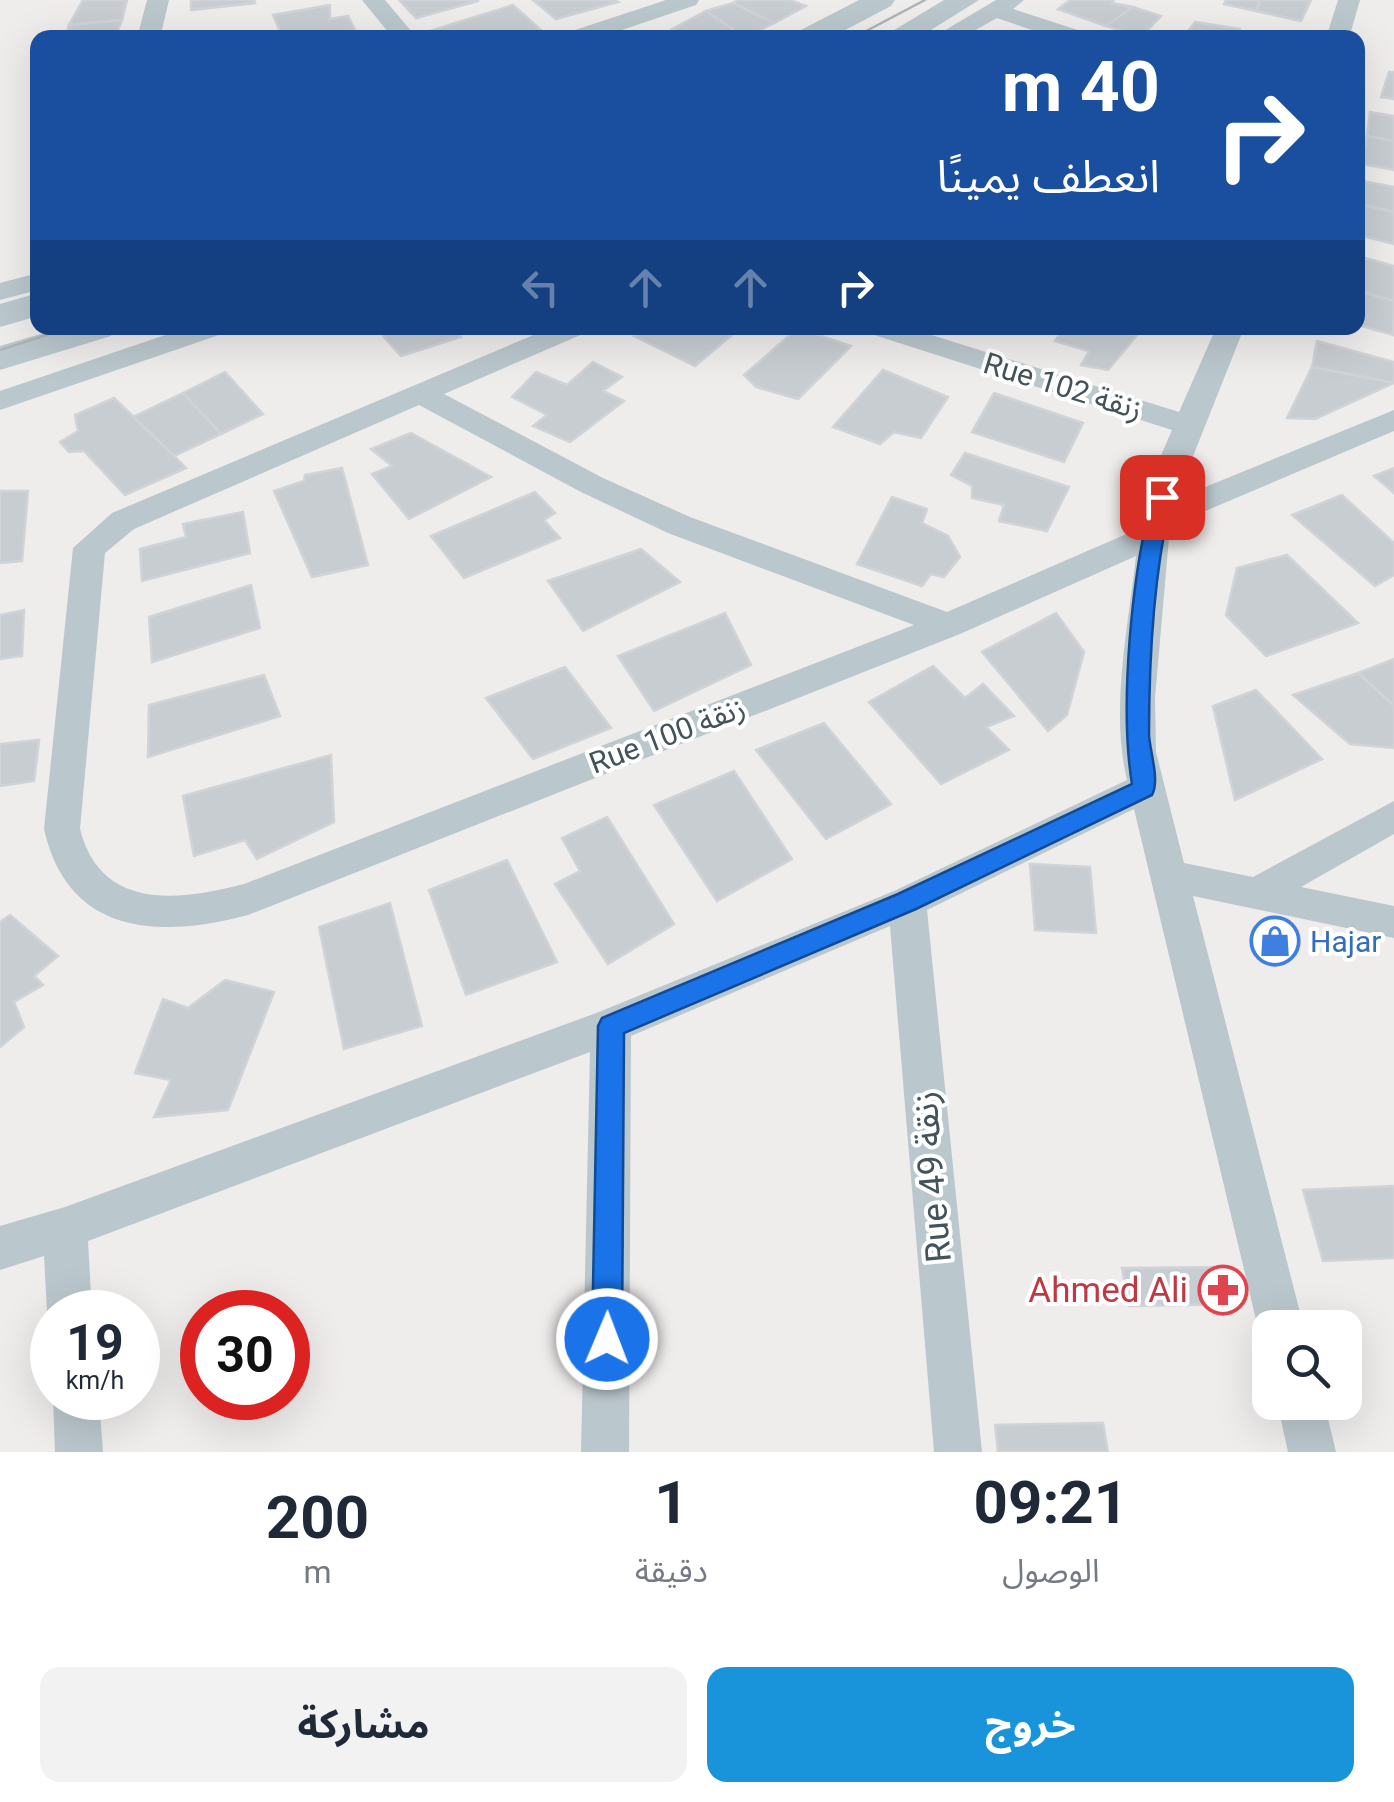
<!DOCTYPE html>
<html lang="ar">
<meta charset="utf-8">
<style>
:root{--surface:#fff;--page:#f2f2f3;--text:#1f2937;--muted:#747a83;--accent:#1994db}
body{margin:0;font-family:Roboto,"Noto Sans Arabic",sans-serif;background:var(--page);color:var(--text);direction:rtl;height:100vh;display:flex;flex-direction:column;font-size:38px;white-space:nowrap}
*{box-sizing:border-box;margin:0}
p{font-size:32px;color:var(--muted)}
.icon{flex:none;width:55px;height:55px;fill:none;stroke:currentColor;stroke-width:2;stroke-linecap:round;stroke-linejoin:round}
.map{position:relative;height:1452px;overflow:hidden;direction:ltr}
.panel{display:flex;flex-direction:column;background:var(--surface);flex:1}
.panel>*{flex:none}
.hud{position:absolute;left:30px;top:30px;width:1335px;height:305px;border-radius:20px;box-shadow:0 10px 40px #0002;direction:rtl;background:#1a4fa0;color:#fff;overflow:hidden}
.fabs{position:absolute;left:1252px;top:1310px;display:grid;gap:20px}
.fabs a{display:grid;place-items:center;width:110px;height:110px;border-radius:20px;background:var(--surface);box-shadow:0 10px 40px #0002;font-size:50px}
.speed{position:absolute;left:30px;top:1290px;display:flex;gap:20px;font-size:50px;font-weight:700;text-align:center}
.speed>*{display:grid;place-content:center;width:130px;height:130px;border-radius:50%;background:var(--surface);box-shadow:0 10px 40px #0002;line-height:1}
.speed small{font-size:25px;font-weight:400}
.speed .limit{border:15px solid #d22;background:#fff;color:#111}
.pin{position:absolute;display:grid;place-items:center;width:85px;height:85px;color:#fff;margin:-42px;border-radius:20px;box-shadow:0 5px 15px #0006}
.me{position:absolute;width:110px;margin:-55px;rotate:1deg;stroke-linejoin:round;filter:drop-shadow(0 0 8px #0008)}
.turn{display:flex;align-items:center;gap:35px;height:210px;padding:0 40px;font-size:45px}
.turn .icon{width:130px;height:130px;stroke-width:2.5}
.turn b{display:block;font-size:70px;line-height:85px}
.lanes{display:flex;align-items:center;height:95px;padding:0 40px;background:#0003;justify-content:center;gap:50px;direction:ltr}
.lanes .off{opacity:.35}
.eta{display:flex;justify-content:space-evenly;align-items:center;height:170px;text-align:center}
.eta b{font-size:60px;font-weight:700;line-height:70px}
.action{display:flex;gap:20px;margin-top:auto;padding:20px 40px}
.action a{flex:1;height:115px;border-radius:20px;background:var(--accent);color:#fff;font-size:40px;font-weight:700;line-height:115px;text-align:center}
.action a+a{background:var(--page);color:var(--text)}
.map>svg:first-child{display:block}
</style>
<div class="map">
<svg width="1394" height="1452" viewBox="0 0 1394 1452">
<rect width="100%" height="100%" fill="#efecec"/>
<g fill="#c8cdd1" stroke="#d0d4d8" stroke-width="2.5">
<polygon points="83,0 127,0 122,20 69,25"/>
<polygon points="191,0 254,0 255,3 191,10"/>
<polygon points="399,0 478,0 478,1 416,18"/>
<polygon points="533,0 614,0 618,2 556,19"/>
<polygon points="739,0 790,0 806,6 774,23 733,3"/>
<polygon points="1070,0 1114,0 1112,3 1133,7 1106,26 1058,9"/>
<polygon points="1226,0 1260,0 1256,11 1224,4"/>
<polygon points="1260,0 1311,0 1301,21 1256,11"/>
<polygon points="733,3 774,23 745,38 706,11"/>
<polygon points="330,5 330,19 348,16 359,38 283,38 273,15"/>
<polygon points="513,5 541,30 520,38 432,38 427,32"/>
<polygon points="1133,7 1161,16 1142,36 1106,26"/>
<polygon points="706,11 745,38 687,38 672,29"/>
<polygon points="122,20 115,38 65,38 69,25"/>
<polygon points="1195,22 1240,29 1236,38 1183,38"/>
<polygon points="1389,72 1394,72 1394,99 1381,97"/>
<polygon points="1370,112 1394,116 1394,141 1367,136"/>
<polygon points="1367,136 1394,141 1394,170 1362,164"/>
<polygon points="1358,180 1394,187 1394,212 1358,204"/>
<polygon points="1358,204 1394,212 1394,244 1358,235"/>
<polygon points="1358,256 1394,266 1394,301 1358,291"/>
<polygon points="1358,291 1394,301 1393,335 1358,325"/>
<polygon points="376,328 453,328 461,337 401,356"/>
<polygon points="646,328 721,328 733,334 695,366 634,336"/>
<polygon points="798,328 851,346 798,399 756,387 744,375"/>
<polygon points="1064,328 1143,328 1108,370 1081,365 1089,351 1055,341"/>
<polygon points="1317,341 1394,362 1394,383 1312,367"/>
<polygon points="593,362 622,377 603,391 624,401 570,442 533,426 547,415 512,397 536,372 567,385"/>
<polygon points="1312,367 1394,383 1315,419 1287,418"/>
<polygon points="883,370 948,397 921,438 894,432 880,444 833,427"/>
<polygon points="225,372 263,414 221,434 183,393"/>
<polygon points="183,393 221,434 174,456 133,417"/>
<polygon points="994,393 1083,423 1064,462 972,432"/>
<polygon points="114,398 174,456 186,468 125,495 84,451 69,452 60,442 78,431 75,415"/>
<polygon points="411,433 491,477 409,519 372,474 392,466 371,449"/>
<polygon points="965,453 1069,487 1047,531 999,521 1004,505 972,498 972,486 951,475"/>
<polygon points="342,468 368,565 312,577 274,491 304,481 305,475"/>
<polygon points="1394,468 1394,493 1374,476"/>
<polygon points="0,491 28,491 22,561 0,563"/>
<polygon points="535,492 555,513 544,520 560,538 464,578 431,536"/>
<polygon points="1342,495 1394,543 1394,575 1375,586 1292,515"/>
<polygon points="892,497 927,509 922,523 948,536 960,557 944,577 931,574 922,586 857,564"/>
<polygon points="243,512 250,553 142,581 140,549 186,537 183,524"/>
<polygon points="641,549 680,582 583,631 548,581"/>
<polygon points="1287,555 1358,623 1266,656 1226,615 1237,568"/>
<polygon points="251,585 260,628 152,662 149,617"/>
<polygon points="24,610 22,656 0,659 0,615"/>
<polygon points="725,613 751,665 654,711 618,656"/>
<polygon points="1056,613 1084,652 1067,715 1048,731 982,652"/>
<polygon points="1394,659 1394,706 1358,673"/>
<polygon points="933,666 965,698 983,684 1014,716 986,727 1009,750 941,784 869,702"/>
<polygon points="565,667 611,728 533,759 486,698"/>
<polygon points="1358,673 1394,706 1394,748 1350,744 1293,695"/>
<polygon points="264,675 280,716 148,757 149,705"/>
<polygon points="1256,690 1322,759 1235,800 1213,706"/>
<polygon points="824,723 891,804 826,839 756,750"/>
<polygon points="39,740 34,781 0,786 0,744"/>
<polygon points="331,755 334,822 257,859 245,840 194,856 183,796"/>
<polygon points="734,771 792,859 717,901 654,805"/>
<polygon points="607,817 674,924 608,964 555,884 580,871 562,838"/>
<polygon points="507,860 557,962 466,995 429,890"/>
<polygon points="1030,864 1090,867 1096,933 1035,930"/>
<polygon points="390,903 422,1026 344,1049 319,927"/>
<polygon points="10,915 58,956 34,976 43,985 14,1002 24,1027 0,1047 0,922"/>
<polygon points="225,980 274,992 228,1110 154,1117 171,1080 135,1073 163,999 188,1008"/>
<polygon points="1394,1186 1394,1258 1323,1261 1303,1190"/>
<polygon points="1225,1267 1234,1304 1129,1306 1122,1268"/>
<polygon points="1103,1423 1108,1452 998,1452 995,1425"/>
</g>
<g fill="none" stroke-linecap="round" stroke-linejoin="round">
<g fill="#bac7cc" fill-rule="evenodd">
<polygon points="147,0 169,0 160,38 137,38"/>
<polygon points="362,0 385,0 417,38 393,38"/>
<polygon points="666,0 699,0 696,5 598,38 563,38 566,33"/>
<polygon points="996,0 1024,0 1013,9 1087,33 1090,38 1055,38 997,18 961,38 932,38"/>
<polygon points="1338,0 1360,0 1349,38 1326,38"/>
<polygon points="38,273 38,290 0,300 0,283"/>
<polygon points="186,328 226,328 222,334 0,410 0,391"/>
<path d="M550 328H587L583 334 444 394 603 478 690 517 947 612 1138 529 1153 474 1172 430 871 334 867 328H909L1179 412 1216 328H1244L1176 499 1394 410V431L1170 526 1155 698 1156 752 1184 863 1253 877 1394 801V834L1301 887 1394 906V938L1193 896 1304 1328H1270V1346L1265 1344 1258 1328 1134 809 927 910 982 1452H934L890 926 631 1036 629 1452H581L590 1052 88 1241 92 1312H52V1325L47 1312 44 1256 0 1270V1226L65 1207 599 1012 894 891 1127 780C1110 708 1128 629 1136 556L960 634 248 915C158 939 68 935 44 829L73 548 112 513ZM419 405 581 492 668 533 914 625 244 884C178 901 101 911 80 829L105 553 134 529Z"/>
<polygon points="53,1398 99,1398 103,1452 55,1452"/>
<polygon points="1277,1402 1324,1402 1336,1452 1288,1452"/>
</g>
<g fill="#bac7cc" fill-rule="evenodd">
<polygon points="859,0 895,0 891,6 830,38 793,38 797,32"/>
<polygon points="944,0 979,0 918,38 881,38"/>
<polygon points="38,293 38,316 0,327 0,304"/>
<polygon points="61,328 116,328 111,336 0,370 0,346"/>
</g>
<g stroke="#aeb3b6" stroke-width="2.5">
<polyline points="853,38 925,0"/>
<polyline points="0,350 68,328"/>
</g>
</g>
<path fill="#1a73e8" stroke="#114b97" stroke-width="2.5" d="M1162 490 1172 497C1153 573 1149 657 1149 735 1150 752 1160 780 1152 795L916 909 624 1033 622 1339 618 1350 607 1354 596 1350 592 1339 598 1026 602 1018 898 894 1132 784C1119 704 1132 575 1152 497Z"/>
<defs>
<g id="shop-ring" transform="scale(2.5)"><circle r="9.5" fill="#fff" stroke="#3f7fe0" stroke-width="1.5"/><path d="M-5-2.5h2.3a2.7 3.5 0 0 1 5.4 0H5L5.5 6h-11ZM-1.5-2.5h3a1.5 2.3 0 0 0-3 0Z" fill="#3f7fe0"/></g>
<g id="pharmacy-ring" transform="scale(2.5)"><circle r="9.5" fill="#fff" stroke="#e0444e" stroke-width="1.5"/><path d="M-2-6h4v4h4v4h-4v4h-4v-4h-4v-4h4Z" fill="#e0444e"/></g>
</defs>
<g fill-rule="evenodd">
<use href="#shop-ring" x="1275" y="941"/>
<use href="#pharmacy-ring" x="1223" y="1290"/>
</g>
<g text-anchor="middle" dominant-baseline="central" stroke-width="8" stroke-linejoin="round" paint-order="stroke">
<g font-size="30" fill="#445359" stroke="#fff">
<text transform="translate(1063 386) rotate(17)">Rue 102 زنقة</text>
<text transform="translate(667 735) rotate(-21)">Rue 100 زنقة</text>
</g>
<g font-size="30" fill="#366cbe" stroke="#fff" text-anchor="start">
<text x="1310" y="941">Hajar</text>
</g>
<g font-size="35" fill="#445359" stroke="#fff">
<text transform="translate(932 1177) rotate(-95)">Rue 49 زنقة</text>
</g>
<g font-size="35" fill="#be3a42" stroke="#fff" text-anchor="end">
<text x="1188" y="1290">Ahmed Ali</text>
</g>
</g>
</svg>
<div class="fabs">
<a><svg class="icon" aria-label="search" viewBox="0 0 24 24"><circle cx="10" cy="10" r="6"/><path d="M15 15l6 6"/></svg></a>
</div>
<div class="speed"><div>19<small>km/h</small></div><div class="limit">30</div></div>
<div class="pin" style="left:1162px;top:497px;background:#d93025"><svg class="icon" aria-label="arrive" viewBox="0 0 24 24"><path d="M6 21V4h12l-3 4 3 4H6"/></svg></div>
<svg class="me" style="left:607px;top:1339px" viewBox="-20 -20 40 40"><circle r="17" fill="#1a73e8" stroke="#fff" stroke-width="3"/><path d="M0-11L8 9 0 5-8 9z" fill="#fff"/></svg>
<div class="hud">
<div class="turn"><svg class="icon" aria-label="right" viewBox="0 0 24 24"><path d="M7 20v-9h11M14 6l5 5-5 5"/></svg><div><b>40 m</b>انعطف يمينًا</div></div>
<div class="lanes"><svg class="icon off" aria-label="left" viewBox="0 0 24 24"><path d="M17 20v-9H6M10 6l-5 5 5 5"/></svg><svg class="icon off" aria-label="ahead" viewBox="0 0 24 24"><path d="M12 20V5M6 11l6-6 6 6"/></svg><svg class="icon off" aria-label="ahead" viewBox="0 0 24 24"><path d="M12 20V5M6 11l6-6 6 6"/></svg><svg class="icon" aria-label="right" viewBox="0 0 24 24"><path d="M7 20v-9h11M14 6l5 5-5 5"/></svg></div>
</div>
</div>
<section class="panel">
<div class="eta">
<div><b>09:21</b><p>الوصول</p></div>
<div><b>1</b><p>دقيقة</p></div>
<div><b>200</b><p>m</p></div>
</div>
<div class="action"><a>خروج</a><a>مشاركة</a></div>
</section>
